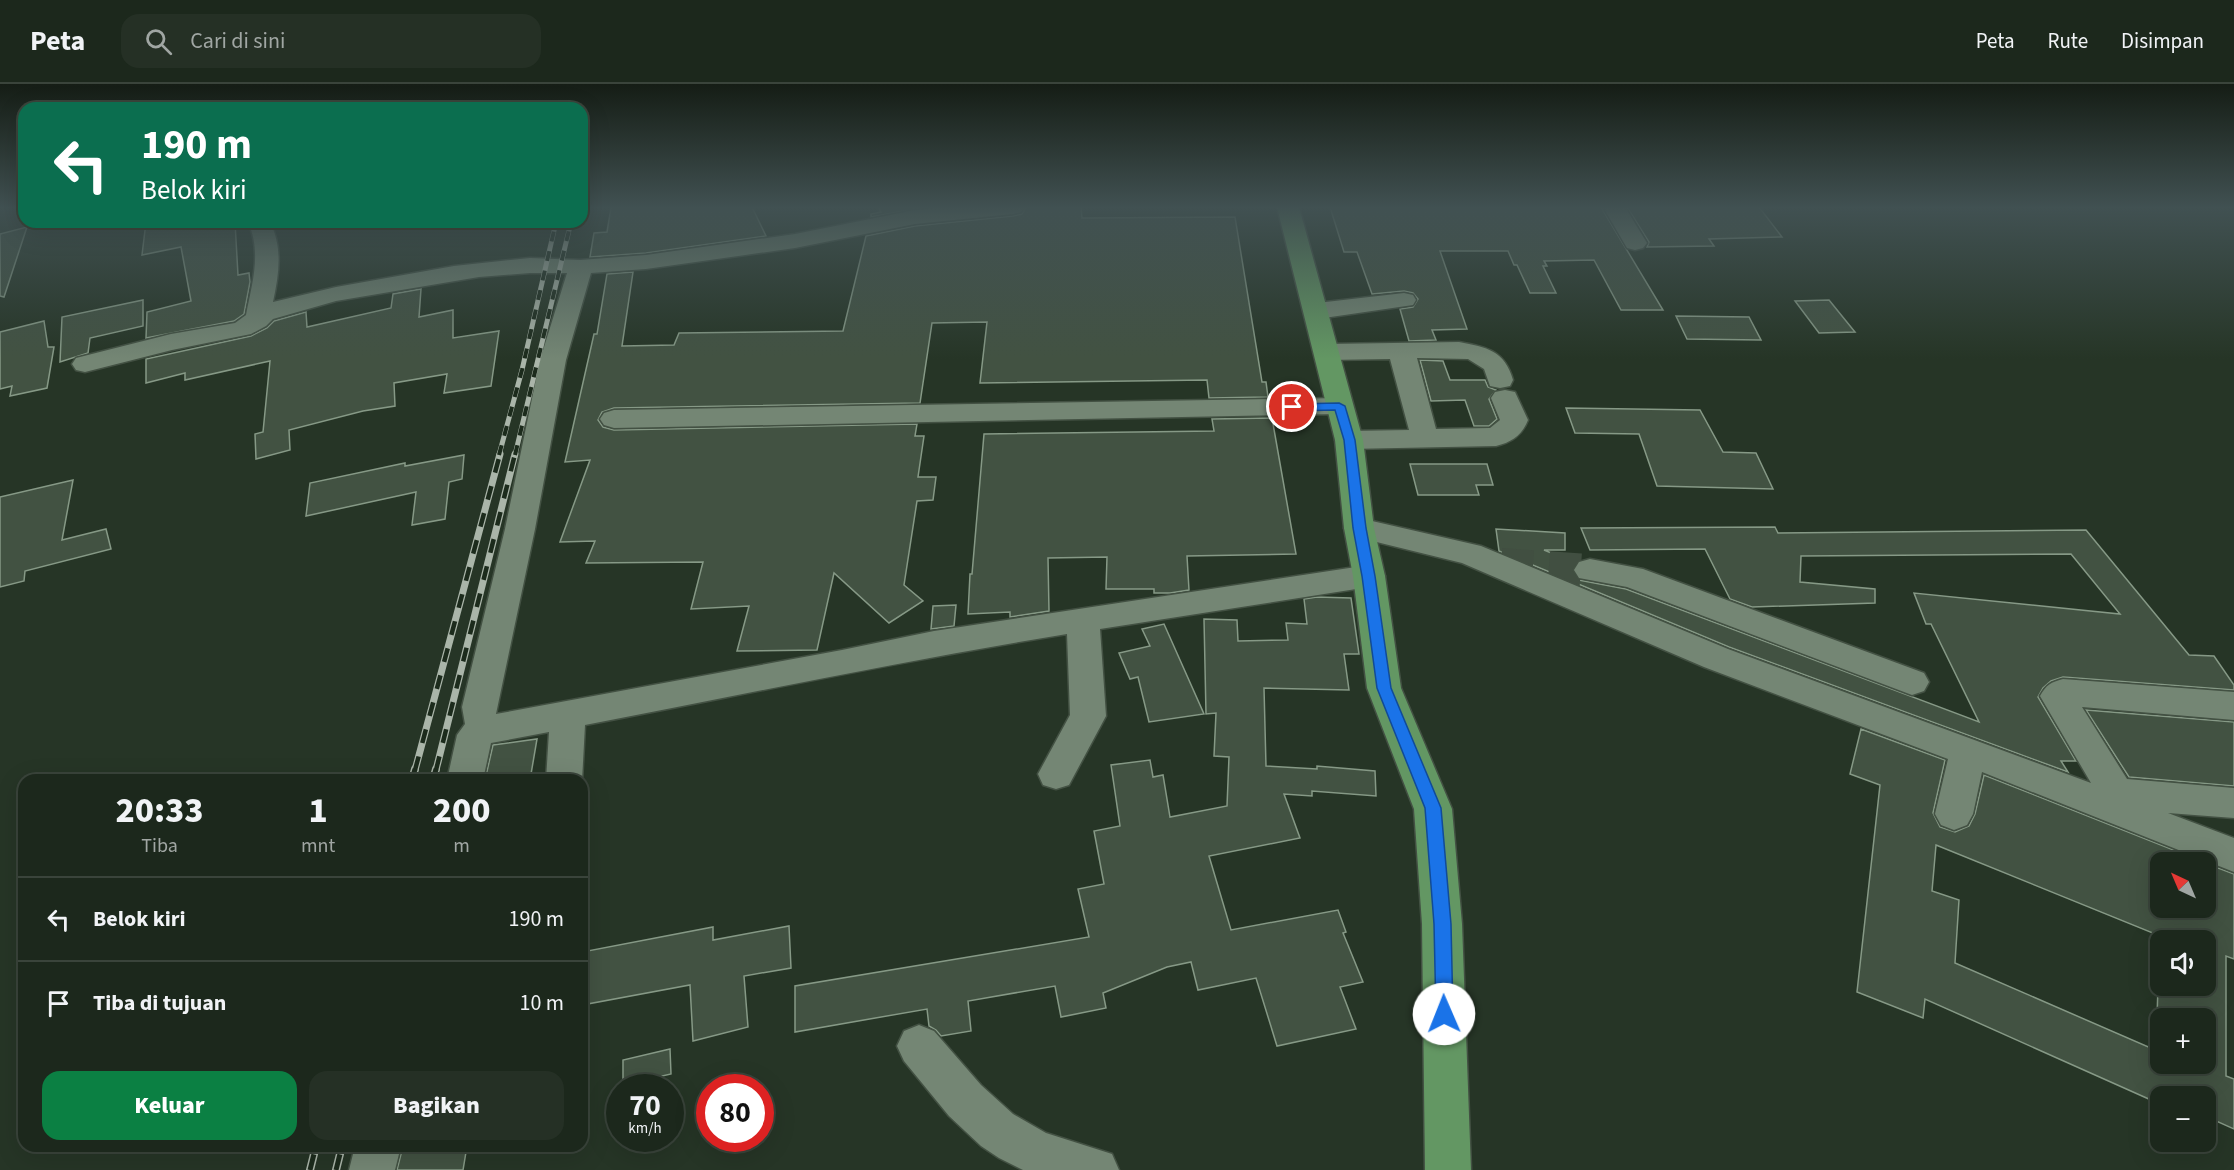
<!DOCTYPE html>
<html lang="id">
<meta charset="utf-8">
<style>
:root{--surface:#1c281c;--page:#253025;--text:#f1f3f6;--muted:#a0a6a3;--line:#3a443b;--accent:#0b8043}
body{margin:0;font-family:"Source Sans 3",sans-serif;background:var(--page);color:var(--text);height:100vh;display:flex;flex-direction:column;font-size:22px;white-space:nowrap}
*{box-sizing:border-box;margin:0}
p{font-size:20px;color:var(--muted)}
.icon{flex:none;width:33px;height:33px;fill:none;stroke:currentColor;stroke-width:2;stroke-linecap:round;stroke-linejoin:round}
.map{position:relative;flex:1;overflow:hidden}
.details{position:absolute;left:18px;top:690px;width:570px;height:378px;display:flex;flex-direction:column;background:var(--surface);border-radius:18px;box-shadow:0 6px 24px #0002,0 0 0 2px var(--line)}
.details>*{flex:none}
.top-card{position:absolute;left:18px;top:18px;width:570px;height:126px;border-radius:18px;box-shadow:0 6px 24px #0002,0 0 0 2px var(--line);background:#0b6e4f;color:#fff;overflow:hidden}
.needle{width:39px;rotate:316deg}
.buttons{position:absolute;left:2150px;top:768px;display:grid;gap:12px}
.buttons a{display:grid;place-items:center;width:66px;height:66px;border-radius:12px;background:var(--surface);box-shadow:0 6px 24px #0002,0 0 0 2px var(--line);font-size:30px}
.speed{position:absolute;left:606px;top:990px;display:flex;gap:12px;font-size:30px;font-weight:700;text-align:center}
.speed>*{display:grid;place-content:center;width:78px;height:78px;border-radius:50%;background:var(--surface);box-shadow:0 6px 24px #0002,0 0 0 2px var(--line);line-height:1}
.speed small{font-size:15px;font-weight:400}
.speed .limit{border:9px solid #d22;background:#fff;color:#111}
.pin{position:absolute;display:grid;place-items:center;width:51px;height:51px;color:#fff;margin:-26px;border:3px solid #fff;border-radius:50%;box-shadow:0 2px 6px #0007}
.me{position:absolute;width:66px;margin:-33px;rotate:359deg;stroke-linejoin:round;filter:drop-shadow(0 0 4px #0008)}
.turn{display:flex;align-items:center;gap:21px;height:126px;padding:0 24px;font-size:27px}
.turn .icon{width:78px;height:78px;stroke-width:2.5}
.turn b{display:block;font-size:42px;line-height:51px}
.eta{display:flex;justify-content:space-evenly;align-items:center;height:102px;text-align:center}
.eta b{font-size:36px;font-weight:800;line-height:42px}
.primary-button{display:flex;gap:12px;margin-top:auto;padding:12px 24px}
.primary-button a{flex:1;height:69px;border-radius:18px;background:var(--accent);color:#fff;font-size:24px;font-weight:800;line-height:69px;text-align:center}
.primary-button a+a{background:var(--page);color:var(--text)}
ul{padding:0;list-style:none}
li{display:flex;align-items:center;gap:18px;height:84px;padding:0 24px;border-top:2px solid var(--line)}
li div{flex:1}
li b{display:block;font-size:22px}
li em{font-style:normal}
header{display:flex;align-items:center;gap:36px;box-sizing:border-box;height:84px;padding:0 30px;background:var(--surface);border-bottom:2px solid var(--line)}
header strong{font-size:28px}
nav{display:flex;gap:33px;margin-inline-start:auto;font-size:21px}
.search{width:420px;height:54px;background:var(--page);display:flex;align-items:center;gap:15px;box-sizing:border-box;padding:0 21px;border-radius:18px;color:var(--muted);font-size:22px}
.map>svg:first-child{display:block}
</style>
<header>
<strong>Peta</strong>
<div class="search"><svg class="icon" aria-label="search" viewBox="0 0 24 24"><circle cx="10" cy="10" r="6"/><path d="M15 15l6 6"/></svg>Cari di sini</div>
<nav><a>Peta</a><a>Rute</a><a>Disimpan</a></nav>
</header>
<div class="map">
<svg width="2234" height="1086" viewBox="0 0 2234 1086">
<rect width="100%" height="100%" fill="#263526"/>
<g fill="#425242" stroke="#869986" stroke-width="1.5" fill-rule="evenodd">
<polygon points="611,123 752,123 766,152 646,169 590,173 594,149 607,148"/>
<polygon points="878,123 927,123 871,133 871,130 881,128"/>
<polygon points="1026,123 1081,123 1082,134 1235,133 1262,298 1266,298 1268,313 1209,314 1207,296 980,299 987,238 932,239 920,319 614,324 602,328 598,336 603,343 614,346 917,340 915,352 924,352 918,393 936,393 933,416 917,417 904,501 923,517 889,539 834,489 817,566 737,567 749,522 691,525 703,478 586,479 595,457 560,458 590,376 565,378 594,250 597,250 607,190 633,188 622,262 674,261 679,249 843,247 866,152 915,142 1013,132 1022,130"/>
<polygon points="1330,123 1601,123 1663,226 1621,226 1594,176 1544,177 1547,182 1543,182 1556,209 1530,209 1517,181 1514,181 1508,167 1440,167 1467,245 1432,246 1436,256 1409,257 1400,225 1413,223 1418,215 1413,209 1404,207 1372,210 1357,168 1344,168"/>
<polygon points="1627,123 1759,123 1782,153 1709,155 1714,162 1647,163 1649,158"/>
<polygon points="146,138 235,138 238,191 249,189 250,198 244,230 234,237 146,254 147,228 191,217 181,163 142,171"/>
<polygon points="27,143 4,213 0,212 0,150"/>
<polygon points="421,205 419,233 453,226 453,254 499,247 491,302 444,309 447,290 394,299 395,322 363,327 289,346 290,366 256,375 255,350 263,348 270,277 185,296 185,289 146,299 146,275 251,252 267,244 274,237 306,228 307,243 391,224 393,210"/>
<polygon points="143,216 143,242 90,254 88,269 60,278 62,233"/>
<polygon points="1829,216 1855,248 1819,249 1795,217"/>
<polygon points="1676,232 1749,233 1761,256 1687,255"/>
<polygon points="44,237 48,263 54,263 47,304 10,312 12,302 0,305 0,248"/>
<polygon points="1420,276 1443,277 1450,296 1485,296 1488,303 1496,306 1489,315 1497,335 1489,342 1474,342 1465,316 1431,317"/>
<polygon points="1566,324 1700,326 1723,368 1756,369 1773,405 1657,402 1639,350 1575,349"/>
<polygon points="1272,334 1296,470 1187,472 1189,506 1170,509 1154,509 1154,505 1106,505 1107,473 1048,474 1049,527 1010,533 1010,528 968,530 970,490 972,490 984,350 1214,347 1212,335"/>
<polygon points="464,371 462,395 449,398 445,435 412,441 416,408 306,432 310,399 405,379 405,382"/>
<polygon points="1410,380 1487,380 1493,401 1476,401 1479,411 1418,411"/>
<polygon points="73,396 62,456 106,445 111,465 25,487 24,497 0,503 0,413"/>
<polygon points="1775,443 1778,449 2086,446 2189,571 2214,572 2234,601 2234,606 2063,593 2051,597 2043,604 2038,613 2076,677 2061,677 2068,688 1729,563 1499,467 1496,445 1565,449 1565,466 1544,466 1576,479 1572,487 1579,496 1626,505 1979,638 1931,540 1926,540 1914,509 2120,530 2071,470 1801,472 1800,498 1875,505 1875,519 1752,523 1730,515 1705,465 1590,466 1581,444"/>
<polygon points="1317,513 1351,514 1359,570 1344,570 1349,606 1264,604 1266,682 1317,685 1317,682 1375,687 1376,712 1312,707 1312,712 1284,710 1300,754 1209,772 1231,846 1338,826 1346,848 1343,849 1363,898 1340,903 1356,945 1277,962 1256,894 1198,906 1191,878 1167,883 1103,909 1106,924 1061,933 1055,902 968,917 971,947 941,952 936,946 929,942 927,925 795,948 795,902 1089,853 1078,805 1104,800 1094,747 1120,742 1111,681 1150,676 1153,693 1163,691 1170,733 1227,722 1229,673 1214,672 1216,629 1206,630 1204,535 1237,536 1238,557 1288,556 1286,539 1307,540 1304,515"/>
<polygon points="956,521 954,542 931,545 933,522"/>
<polygon points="1164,540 1204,630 1149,638 1138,593 1130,595 1119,569 1150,562 1142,545"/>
<polygon points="2086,626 2234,638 2234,702 2129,693"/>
<path d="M1861 645 1945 676 1933 729 1940 743 1955 748 1969 742 1975 730 1984 691 2204 778H2160V824H2205V779L2234 790V875L2226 872V992L2234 995V1045L2205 1032V1012H2160V1020L1925 915 1923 934 1857 908 1880 701 1850 690ZM1936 761 2160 852V847L2186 856H2205V902H2158L2157 934H2205V980H2160V968L1955 879 1959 816 1932 807Z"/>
<polygon points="537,655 530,696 485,696 493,661"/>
<polygon points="789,842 791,884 744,892 748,943 693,957 690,901 582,921 582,868 713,843 713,856"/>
<polygon points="670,965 671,990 623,1001 623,976"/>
<polygon points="403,1062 467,1062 463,1086 397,1086"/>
</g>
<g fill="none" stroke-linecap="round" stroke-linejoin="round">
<polyline stroke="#414f41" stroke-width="32" stroke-dasharray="32 16" stroke-linecap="butt" points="1501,480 1590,486"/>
<g stroke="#435143" stroke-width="3">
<g id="minor">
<path d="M949 123H1024L1021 128 1013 130 915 140 795 164 646 185 591 189 566 276 535 445 496 630 842 566 934 547 1369 481 1380 484 1385 492 1380 500 1369 503 1100 545 1106 632 1069 701 1056 705 1043 701 1038 690 1070 631 1067 550C906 576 746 610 585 641L582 697 546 696 549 648 491 659 483 696H447L457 651 465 640 462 623 505 445 540 276 567 189H530L479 193 336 217 273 235 266 242 251 250 172 266 85 288 76 286 72 280 76 274 171 250 235 239 246 231C252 199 262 169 248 138H270C283 164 279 190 273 218L336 203 454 182 530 174 580 176 646 171 795 150 915 126Z"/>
<polygon points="1603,123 1625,123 1647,159 1643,164 1635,166 1627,164"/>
<polygon points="1404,209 1413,211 1416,216 1413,221 1317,235 1308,232 1304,227 1308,222 1317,219"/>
<path d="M1459 258C1487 263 1505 267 1513 296L1510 302 1500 304 1490 302 1484 285 1468 275 1417 274 1436 345 1490 344 1500 336 1491 314 1495 308 1505 306 1515 308 1528 336C1522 351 1512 358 1496 362L1349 365 1339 362 1335 356 1339 350 1349 347 1409 346 1390 275 1327 276 1318 274 1314 268 1318 262 1327 260Z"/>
<polygon points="1339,314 1349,316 1353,322 1349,328 1339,330 614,344 604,341 600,335 604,329 614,326"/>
<path d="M1359 434 1481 462 1728 565 2091 699 2040 612C2046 601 2051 598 2063 595L2234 608V636L2082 623 2127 695 2234 704V734L2168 729 2234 754V788L1982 688 1973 730 1967 741 1954 746 1941 741 1935 730 1948 675 1704 583 1462 479 1348 451 1344 444 1348 437Z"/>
<polygon points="1590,475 1643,485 1924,589 1929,598 1924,607 1912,611 1627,503 1579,494 1574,486 1579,478"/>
<polygon points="919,941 934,947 981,1001 1013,1030 1046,1049 1112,1070 1119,1086 1023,1086 999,1074 981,1062 949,1032 904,977 897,962 904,947"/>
<polygon points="355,1062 401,1062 395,1086 349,1086"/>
</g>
</g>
<g stroke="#435143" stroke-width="3">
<polygon id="highway" points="1277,123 1299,123 1363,356 1374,444 1385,492 1401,604 1452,725 1462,840 1471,1086 1425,1086 1422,840 1414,725 1367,604 1353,492 1344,444 1335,356"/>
</g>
<use href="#minor" fill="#748674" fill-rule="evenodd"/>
<use href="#highway" fill="#639763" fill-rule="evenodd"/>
<g stroke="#aab5a9" stroke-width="5">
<g id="rail-far2">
<polyline points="499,371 522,286 556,138"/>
<polyline points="515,371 571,138"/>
</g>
</g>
<g stroke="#aab5a9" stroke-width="7">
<g id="rail-far1">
<polyline points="415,686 500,370"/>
<polyline points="436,686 515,370"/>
</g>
</g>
<g stroke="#aab5a9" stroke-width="8">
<g id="rail">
<polyline points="412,696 415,685"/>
<polyline points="433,696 436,685"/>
<polyline points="310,1086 316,1062"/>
<polyline points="336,1086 342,1062"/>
</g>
</g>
<use href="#rail-far2" stroke="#1c2b1c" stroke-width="4" stroke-dasharray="10" stroke-linecap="butt"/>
<use href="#rail-far1" stroke="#1c2b1c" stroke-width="4.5" stroke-dasharray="14" stroke-linecap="butt"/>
<use href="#rail" stroke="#1c2b1c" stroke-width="5" stroke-dasharray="16" stroke-linecap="butt"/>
</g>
<linearGradient id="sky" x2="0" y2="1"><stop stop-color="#151d15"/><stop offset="0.45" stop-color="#415152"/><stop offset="1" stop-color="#415152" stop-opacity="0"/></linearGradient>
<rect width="2234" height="275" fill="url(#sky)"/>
<polygon fill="#1a73e8" stroke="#114b97" stroke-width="1.5" points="1339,319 1345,322 1355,356 1366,444 1375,492 1391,604 1441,724 1451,840 1453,930 1451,936 1444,938 1438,936 1436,930 1434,840 1425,724 1377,604 1362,492 1353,444 1344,356 1335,326 1292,327 1287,323 1292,320"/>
</svg>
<div class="buttons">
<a><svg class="needle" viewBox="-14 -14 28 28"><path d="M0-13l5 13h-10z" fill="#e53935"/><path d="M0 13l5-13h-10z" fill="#a0a6a3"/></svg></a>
<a><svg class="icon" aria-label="sound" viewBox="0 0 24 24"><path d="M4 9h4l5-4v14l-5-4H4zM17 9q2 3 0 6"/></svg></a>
<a>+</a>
<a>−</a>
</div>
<div class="speed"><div>70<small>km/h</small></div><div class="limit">80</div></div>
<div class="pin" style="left:1292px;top:323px;background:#d93025"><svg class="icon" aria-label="arrive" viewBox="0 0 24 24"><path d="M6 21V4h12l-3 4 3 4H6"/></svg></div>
<svg class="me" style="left:1444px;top:930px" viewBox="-20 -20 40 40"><circle r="19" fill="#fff"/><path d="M0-13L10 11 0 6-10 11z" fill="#1a73e8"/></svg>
<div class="top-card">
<div class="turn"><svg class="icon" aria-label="left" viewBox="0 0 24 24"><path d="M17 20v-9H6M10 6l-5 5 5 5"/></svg><div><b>190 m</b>Belok kiri</div></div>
</div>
<section class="details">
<div class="eta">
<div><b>20:33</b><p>Tiba</p></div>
<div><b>1</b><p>mnt</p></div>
<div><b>200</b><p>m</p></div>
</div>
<ul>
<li><svg class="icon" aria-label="left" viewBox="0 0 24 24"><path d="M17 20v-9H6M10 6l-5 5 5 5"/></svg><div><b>Belok kiri</b></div><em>190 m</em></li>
<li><svg class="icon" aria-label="arrive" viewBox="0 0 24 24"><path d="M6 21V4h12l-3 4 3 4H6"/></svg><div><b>Tiba di tujuan</b></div><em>10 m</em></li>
</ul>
<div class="primary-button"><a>Keluar</a><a>Bagikan</a></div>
</section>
</div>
